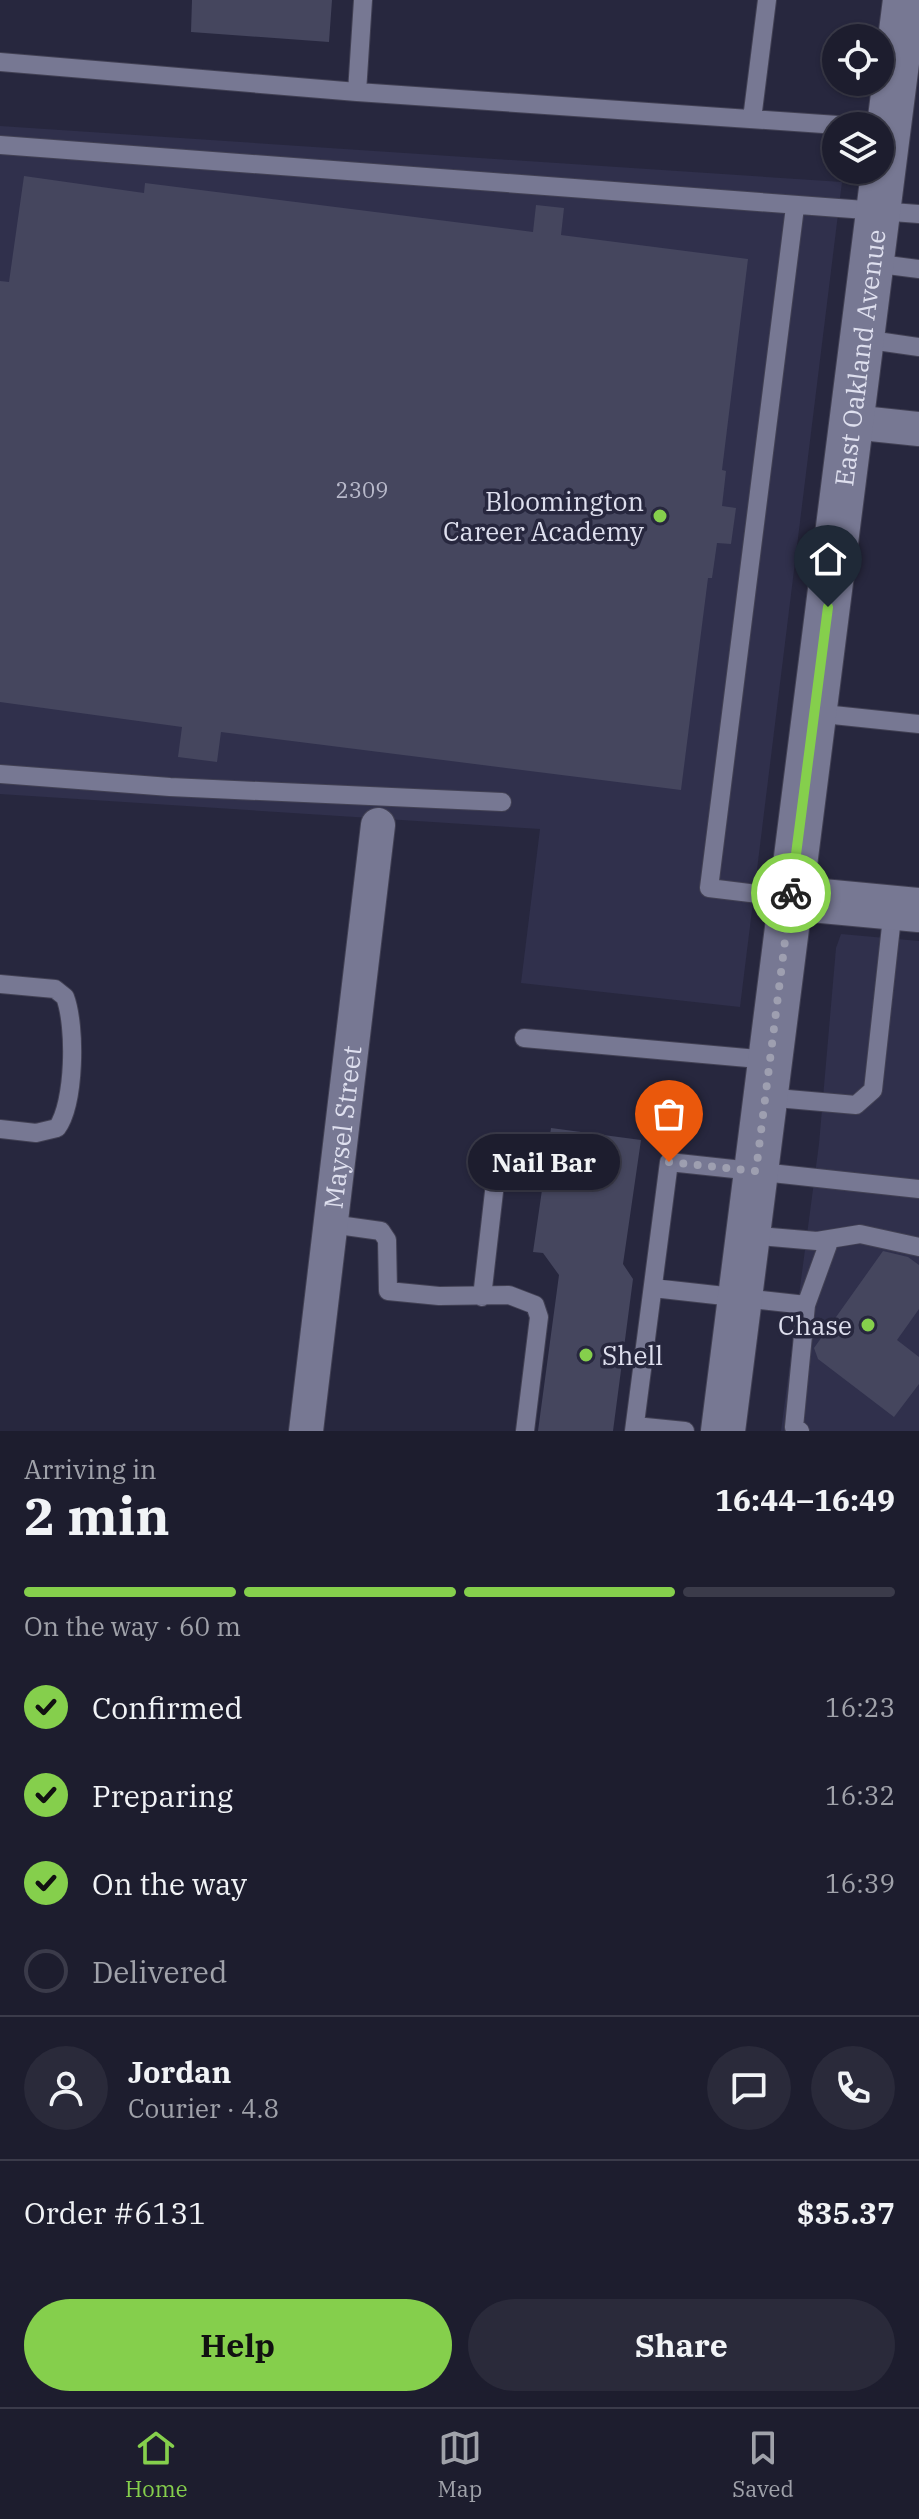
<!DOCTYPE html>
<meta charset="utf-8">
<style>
:root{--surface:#1d1d2e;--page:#2a2a3a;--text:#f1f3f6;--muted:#a0a2aa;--line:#3b3b4a;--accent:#85cf4c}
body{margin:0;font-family:"IBM Plex Serif",serif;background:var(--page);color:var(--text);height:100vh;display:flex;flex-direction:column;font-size:30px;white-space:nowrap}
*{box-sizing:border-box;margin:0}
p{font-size:26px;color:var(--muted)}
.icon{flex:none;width:44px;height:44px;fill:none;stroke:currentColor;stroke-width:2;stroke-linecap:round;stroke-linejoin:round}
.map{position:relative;height:1431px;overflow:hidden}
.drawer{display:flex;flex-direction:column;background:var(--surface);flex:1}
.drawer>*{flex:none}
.tools{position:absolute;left:822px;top:24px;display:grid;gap:16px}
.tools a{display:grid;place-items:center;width:72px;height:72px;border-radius:50%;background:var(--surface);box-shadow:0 2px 6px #0004,0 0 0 2px var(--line);font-size:40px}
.pin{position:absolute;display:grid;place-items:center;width:68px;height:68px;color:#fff;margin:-82px -34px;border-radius:50% 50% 50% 0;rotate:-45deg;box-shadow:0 0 8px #0007}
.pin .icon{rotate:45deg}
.courier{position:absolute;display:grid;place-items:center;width:80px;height:80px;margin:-40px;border:6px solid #85cf4c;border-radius:50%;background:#fff;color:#222;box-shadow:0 2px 10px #0007}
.bubble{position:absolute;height:56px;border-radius:28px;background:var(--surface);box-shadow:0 2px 6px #0004,0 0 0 2px var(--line);font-size:26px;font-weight:800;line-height:56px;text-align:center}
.summary em{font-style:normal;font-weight:800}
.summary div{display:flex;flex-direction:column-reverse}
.summary{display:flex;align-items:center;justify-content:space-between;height:136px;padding:0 24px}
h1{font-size:52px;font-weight:800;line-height:60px}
.bar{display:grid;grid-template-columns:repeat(4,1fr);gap:12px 8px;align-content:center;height:96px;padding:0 24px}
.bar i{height:10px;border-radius:6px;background:var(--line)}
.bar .on{background:var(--accent)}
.bar p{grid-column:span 4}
.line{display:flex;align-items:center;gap:20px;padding:0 24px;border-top:2px solid var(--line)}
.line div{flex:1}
.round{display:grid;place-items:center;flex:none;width:84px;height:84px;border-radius:42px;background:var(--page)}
ol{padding:0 24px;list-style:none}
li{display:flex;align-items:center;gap:24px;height:88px}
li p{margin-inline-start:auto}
li .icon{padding:8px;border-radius:50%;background:var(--accent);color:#111;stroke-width:4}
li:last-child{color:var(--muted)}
li i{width:44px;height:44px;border:4px solid var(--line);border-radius:50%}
.cta{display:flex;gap:16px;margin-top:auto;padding:16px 24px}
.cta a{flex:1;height:92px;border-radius:48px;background:var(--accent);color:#111;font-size:32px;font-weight:800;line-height:92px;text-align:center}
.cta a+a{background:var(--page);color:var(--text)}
.tabs{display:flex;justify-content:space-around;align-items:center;height:112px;border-top:2px solid var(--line);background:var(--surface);font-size:22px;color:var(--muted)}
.tabs a{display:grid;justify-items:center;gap:4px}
.tabs .on{color:var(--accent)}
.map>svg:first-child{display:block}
.built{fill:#30304c}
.building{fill:#45465e}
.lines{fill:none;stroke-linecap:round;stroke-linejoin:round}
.service-casing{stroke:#424154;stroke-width:20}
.minor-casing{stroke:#424154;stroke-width:36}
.secondary-casing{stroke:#424154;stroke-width:46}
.service{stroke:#777893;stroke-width:18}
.minor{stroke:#777893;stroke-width:34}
.secondary{stroke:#777893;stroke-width:44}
.done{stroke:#9e9fb0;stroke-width:8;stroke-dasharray:0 14.4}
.route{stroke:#85cf4c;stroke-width:10}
.poi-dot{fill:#85cf4c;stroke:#27273e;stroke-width:3}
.labels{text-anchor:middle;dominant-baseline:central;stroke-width:7;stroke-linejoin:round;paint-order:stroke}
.number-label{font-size:22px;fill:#b8b9ca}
.street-label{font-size:26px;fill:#dedfee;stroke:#27273e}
.poi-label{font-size:26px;fill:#dedfee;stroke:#27273e;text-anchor:end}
</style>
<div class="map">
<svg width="919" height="1431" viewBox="0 0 919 1431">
<rect width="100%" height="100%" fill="#27273e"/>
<path class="built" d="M0 126 842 182 740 1007 521 983 540 829 0 794Z
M841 934 919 941V1431H781L819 1144 836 948Z"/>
<path class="building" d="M192 0H332L329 42 191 32Z
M24 176 144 193 145 183 533 232 536 205 564 208 561 235 748 259 722 470 726 471 722 506 736 508 731 544 717 543 712 578H708L681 790 221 732 217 762 178 757 182 727 0 702V281L9 282Z
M551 1128 641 1140 623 1264 633 1279 613 1431H538L559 1275 543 1253 533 1252Z
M883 1251 908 1257 919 1265V1309L897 1340 919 1357V1384L894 1417 818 1359 814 1348Z"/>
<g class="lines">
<g class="service-casing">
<path id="service" d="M363 0 357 92 852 126
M0 62 357 92
M752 119 767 0
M0 145 919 214
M872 263 919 269
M863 339 919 347
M814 713 919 724
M0 774 170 787 502 802
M790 898 709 888 795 207
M0 984 55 989 65 997C76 1026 75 1103 57 1128L36 1133 0 1129
M524 1038 770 1060
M765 1097 856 1105 873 1090 893 908
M331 1224 381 1231 387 1240 388 1291 439 1296 509 1295 535 1305 539 1317 525 1431
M748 1235 817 1241 860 1234 919 1247
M653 1288 806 1305
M482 1297 495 1183
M635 1426 685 1431
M634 1431 669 1162 919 1189
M800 1431 794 1427 806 1305 830 1239"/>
</g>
<g class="minor-casing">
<g id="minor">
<path d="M852 422 919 429"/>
<path id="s1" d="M306 1431 378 825"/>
</g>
</g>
<g class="secondary-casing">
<g id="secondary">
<path d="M790 898 919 910"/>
<path id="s2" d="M723 1431 905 0"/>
</g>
</g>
<use href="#service" class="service"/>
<use href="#minor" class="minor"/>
<use href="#secondary" class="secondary"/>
</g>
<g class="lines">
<path class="done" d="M669 1162 756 1171 791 893"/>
<path class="route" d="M791 893 828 607"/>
</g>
<g class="poi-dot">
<circle cx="660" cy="516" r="8"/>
<circle cx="868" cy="1325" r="8"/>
<circle cx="586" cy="1355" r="8"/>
</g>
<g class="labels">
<g class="number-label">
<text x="362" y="489">2309</text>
</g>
<g class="street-label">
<text stroke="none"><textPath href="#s2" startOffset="1082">East Oakland Avenue</textPath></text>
<text stroke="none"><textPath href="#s1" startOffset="306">Maysel Street</textPath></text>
</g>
<g class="poi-label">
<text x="644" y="501">Bloomington<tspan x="644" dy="30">Career Academy</tspan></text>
<text x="852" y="1325">Chase</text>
<text x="602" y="1355" text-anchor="start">Shell</text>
</g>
</g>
</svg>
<div class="tools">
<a><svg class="icon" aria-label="locate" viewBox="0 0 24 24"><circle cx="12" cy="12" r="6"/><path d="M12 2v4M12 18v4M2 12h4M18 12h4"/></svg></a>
<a><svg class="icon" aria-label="layers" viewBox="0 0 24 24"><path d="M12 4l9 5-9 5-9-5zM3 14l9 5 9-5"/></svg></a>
</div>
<div class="pin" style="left:669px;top:1162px;background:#ea580c"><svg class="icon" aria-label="bag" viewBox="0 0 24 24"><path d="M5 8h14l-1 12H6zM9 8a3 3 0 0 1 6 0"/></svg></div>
<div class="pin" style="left:828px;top:607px;background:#1f2937"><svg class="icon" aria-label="home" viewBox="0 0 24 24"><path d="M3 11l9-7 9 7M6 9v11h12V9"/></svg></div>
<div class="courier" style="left:791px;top:893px"><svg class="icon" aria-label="bike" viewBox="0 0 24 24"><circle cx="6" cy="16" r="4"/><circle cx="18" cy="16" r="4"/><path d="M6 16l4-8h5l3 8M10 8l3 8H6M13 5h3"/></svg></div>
<div class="bubble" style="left:468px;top:1134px;width:152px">Nail Bar</div>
</div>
<section class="drawer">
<div class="summary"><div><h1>2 min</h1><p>Arriving in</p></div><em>16:44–16:49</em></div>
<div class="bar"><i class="on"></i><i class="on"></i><i class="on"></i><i></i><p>On the way · 60 m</p></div>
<ol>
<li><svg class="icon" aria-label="check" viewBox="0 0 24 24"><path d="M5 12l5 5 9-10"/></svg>Confirmed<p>16:23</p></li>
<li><svg class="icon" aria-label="check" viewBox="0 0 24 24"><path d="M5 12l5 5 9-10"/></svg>Preparing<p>16:32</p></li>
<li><svg class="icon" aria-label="check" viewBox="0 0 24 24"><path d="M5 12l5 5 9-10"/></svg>On the way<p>16:39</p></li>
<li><i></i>Delivered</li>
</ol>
<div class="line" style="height:144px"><a class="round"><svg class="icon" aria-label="person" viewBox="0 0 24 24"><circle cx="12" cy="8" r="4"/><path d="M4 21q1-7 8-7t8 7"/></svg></a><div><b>Jordan</b><p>Courier · 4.8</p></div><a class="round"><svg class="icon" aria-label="chat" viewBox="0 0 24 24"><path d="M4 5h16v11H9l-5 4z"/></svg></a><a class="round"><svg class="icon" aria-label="phone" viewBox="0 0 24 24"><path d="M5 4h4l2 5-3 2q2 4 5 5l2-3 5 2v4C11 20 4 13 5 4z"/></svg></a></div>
<div class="line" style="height:104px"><div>Order #6131</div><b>$35.37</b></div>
<div class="cta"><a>Help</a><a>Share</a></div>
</section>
<nav class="tabs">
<a class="on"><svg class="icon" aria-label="home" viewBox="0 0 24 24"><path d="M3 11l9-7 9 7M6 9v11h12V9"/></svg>Home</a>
<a><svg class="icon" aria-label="map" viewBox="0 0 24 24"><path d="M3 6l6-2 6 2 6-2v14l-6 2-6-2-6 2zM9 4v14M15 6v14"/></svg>Map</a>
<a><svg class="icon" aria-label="saved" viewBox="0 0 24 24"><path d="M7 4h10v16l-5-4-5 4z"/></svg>Saved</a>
</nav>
